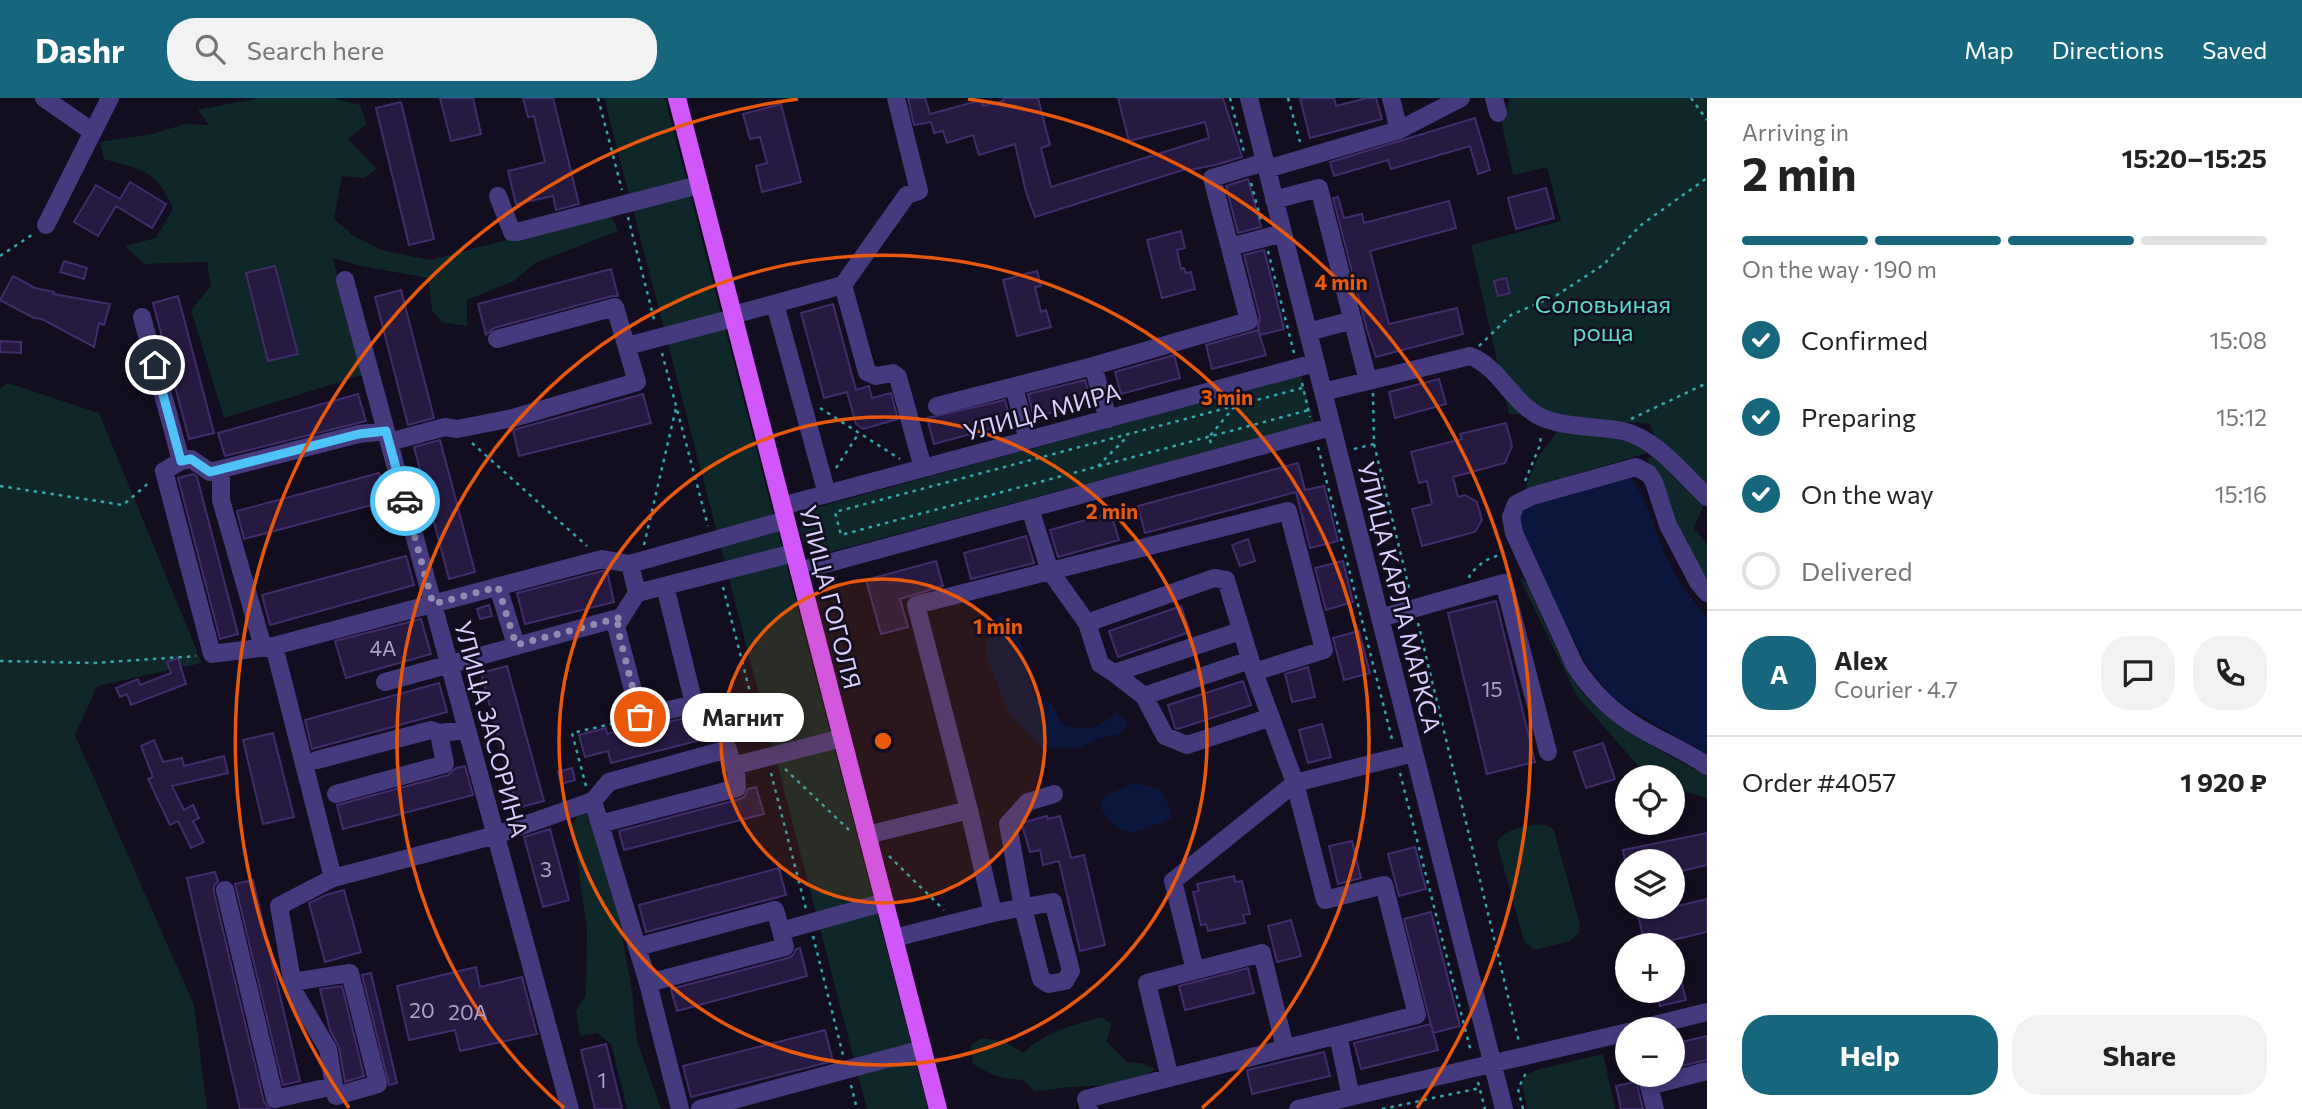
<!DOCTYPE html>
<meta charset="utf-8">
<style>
:root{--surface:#fff;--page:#f2f2f2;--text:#222;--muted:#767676;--line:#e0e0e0;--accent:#16677e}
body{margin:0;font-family:Commissioner,sans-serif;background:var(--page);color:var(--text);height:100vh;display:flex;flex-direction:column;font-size:26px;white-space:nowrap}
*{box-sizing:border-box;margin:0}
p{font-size:23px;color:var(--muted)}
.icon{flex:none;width:38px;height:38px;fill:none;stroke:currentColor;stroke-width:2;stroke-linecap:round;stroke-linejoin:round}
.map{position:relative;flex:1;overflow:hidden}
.panel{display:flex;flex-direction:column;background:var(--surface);width:595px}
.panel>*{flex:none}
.fabs{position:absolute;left:1615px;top:667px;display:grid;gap:14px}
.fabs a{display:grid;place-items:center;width:70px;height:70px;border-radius:50%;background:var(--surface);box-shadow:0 4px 10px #0003;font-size:35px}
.pin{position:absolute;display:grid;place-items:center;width:60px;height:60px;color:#fff;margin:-30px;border:4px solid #fff;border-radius:50%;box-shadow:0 2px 7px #0007}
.courier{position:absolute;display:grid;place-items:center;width:70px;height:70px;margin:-35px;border:5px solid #4fc3f7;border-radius:50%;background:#fff;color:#222;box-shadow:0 2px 9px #0007}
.bubble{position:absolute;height:49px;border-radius:24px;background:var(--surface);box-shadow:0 4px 10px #0003;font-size:23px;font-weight:700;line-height:49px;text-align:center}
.overview em{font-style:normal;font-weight:700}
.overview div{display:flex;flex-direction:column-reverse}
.overview{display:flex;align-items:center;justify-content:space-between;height:119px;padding:0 35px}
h1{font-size:46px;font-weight:700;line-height:52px}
.bar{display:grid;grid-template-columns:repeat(4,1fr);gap:10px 7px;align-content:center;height:84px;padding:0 35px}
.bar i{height:9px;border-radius:5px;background:var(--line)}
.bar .on{background:var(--accent)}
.bar p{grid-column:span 4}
.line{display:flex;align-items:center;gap:18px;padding:0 35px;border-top:2px solid var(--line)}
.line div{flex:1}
.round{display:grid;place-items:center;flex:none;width:74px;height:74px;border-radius:28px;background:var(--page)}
ol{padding:0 35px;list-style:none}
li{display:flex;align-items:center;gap:21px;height:77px}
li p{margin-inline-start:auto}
li .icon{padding:7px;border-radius:50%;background:var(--accent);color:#fff;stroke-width:4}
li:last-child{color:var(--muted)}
li i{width:38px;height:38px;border:4px solid var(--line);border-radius:50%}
.action{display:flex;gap:14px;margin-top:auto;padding:14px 35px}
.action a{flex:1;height:80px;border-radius:28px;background:var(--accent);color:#fff;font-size:28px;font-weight:700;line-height:80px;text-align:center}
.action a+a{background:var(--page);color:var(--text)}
header{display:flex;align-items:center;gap:42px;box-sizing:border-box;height:98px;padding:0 35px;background:var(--accent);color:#fff}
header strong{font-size:33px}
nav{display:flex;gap:38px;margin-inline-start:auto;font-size:24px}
.search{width:490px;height:63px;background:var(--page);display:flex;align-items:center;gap:18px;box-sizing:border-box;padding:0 24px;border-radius:28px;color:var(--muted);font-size:26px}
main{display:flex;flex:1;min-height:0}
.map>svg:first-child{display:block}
.green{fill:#102729}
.water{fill:#0a163b}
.building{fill:#261a40;stroke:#412d6b;stroke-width:2}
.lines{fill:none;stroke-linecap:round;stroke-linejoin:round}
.path{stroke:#31a6ad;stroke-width:2.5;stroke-dasharray:3.5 5;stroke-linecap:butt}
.minor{stroke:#443a7d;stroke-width:18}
.major{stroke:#d157fa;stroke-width:18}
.done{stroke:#938aaf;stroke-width:7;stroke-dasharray:0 12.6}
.route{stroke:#4fc3f7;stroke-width:9}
.ring{fill:none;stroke:#e8590c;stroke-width:3.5}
.labels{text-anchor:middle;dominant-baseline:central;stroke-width:5;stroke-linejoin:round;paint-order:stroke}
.number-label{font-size:21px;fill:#aca0ce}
.park-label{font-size:24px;fill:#5cdbca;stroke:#120d1f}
.street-label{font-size:24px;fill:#d8cdfd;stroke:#120d1f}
.centre{fill:#e8590c;stroke:#120d1f;stroke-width:3.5}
.ring-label{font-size:21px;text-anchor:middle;font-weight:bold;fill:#e8590c;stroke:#120d1f;stroke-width:5;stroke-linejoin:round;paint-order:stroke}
</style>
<header>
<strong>Dashr</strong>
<div class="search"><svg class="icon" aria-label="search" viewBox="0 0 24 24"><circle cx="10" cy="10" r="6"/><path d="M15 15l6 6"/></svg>Search here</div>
<nav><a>Map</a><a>Directions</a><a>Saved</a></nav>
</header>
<main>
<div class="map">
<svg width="1707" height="1011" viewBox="0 0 1707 1011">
<rect width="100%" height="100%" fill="#120d1f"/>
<path class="green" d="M258 0H334L360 7 367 26 348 41 377 71 364 80 342 78 334 121 354 138 381 152 430 162 610 115 618 133 535 165 514 183 467 202V228L442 224 432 212 428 180 361 168 333 160 362 277 224 320 191 212 211 188 207 164 144 166 125 148 156 140 173 110C156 71 142 72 104 61L100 44 152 36 185 26 209 27 198 12Z
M604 0H665L928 1011H867Z
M1508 0H1707V391L1659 355 1650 326 1509 316 1471 147 1561 123 1547 69 1513 77 1501 22 1509 4Z
M1301 277 1314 325 830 454C798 457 789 421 818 409Z
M8 285 99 315 202 565 97 588 75 637 194 907 207 1011H0V290Z
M1561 329 1633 343 1647 355 1525 391 1538 359Z
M1655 358 1705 404 1694 430 1707 447V489L1702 482 1647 361Z
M1519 479 1527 485C1544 522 1559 563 1583 595 1608 626 1671 659 1707 678V700L1673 690V679H1648L1577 598Z
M581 714 593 718 616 801 633 900 637 943 661 1011H627L611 946 597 935 580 938 576 913 586 897 587 831 572 726Z
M1539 726 1551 729 1554 733 1580 826 1579 834 1570 843 1539 851H1533L1524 843 1497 745C1504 730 1525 729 1539 726Z
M1102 919 1111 926 1107 944 1127 964 1141 965 1156 971C1130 988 1103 987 1074 989 1060 989 1048 993 1034 993 1022 978 1021 983 1005 980 993 978 983 972 973 966L971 947 982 940 1005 944 1023 955C1044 935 1074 926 1102 919Z
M1603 956 1615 1011H1527L1522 985 1527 977 1536 972Z"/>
<path class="water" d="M1629 379 1634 383 1648 411 1664 454 1679 484 1707 520V657L1612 600 1586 565 1533 462 1519 430 1518 420 1521 412 1526 408Z
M1001 516 1011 519 1026 559 1027 575 1035 600 1052 606 1063 627C1086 633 1098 631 1116 615L1128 624 1121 636 1100 640 1080 650 1041 649 1009 615 987 561V525Z
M1133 685 1160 691 1168 706 1172 719C1164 725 1161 726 1152 728 1146 729 1141 733 1135 734 1119 735 1106 722 1100 708L1105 698Z"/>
<path class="building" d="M440 0H473L481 36 451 43Z
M523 0H553L579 106 556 112 553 98 516 106 508 73 545 64 534 18 528 19Z
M908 0H925L930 16 982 2 983 8 1004 3 1003 0H1038L1050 47 1041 50 1051 89 1209 40 1205 24 1129 43 1118 0H1223L1242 59 1215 67 1190 72 1189 70 1035 119 1026 94 1015 46 979 57 973 37 947 45 943 33 934 35 931 24 914 27Z
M1300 0H1334L1336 8 1367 0H1376L1382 21 1310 40Z
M401 4 434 141 409 147 376 10Z
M781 6 801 84 762 94 756 68 767 65 760 39 750 41 743 16Z
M1475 20 1490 72 1478 76 1470 48 1391 71 1388 62 1334 78 1330 64Z
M1248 81 1261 129 1238 135 1226 88Z
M130 84 166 106 152 130 116 108 98 138 74 124 96 87 120 101Z
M1546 90 1554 120 1516 131 1508 100Z
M1338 99 1344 120 1362 116 1364 125 1449 103 1456 130 1370 153 1389 226 1457 210 1463 236 1376 259 1367 232 1333 100Z
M1181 133 1185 150 1177 152 1181 171 1184 170 1186 175 1191 174 1195 191 1162 200 1147 142Z
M1264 152 1284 231 1260 237 1258 229 1260 220 1244 157Z
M64 163 87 170 84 181 60 174Z
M275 168 298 256 268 263 246 175Z
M611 171 618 198H612L494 230 486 237 478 206Z
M1037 173 1041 188 1035 189 1041 214 1046 212 1051 229 1017 238 1003 182Z
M13 178 35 190 54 194 53 196 110 206 104 227 99 225 94 249 42 221 34 220 0 202Z
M1506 180 1510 195 1498 198 1494 183Z
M401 192 434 320 408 327 375 199Z
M178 198 214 335 189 341 153 205Z
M833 206 856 292 869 288 872 300 891 295 898 321 863 331 856 326 847 294 824 300 801 215Z
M1258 232 1266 257 1212 271 1206 247Z
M0 243 21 244V255L0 254Z
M1174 257 1180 280 1121 296 1115 274Z
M1439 281 1446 306 1395 320 1389 294Z
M1085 282 1091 304 1034 319 1028 296Z
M358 296 366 323 225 358 218 335Z
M643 296 651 325 519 358 513 332Z
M1005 302 1011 325 934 346 927 320Z
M1506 325 1512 348 1505 365 1453 379 1458 399 1465 397 1477 404 1482 422 1475 434 1422 448 1412 411 1432 406 1427 383 1419 385 1411 354 1462 341 1460 336Z
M440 342 475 474 449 481 414 349Z
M1298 365 1305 392 1324 388 1338 443 1310 450 1296 394 1145 435 1138 408Z
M379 375 387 403 244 441 237 413Z
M193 376 197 379 238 536 220 541 178 380Z
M1111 415 1119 442 1058 459 1050 432Z
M1026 438 1034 465 971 481 964 455Z
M1248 441 1255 463 1240 468 1232 447Z
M406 458 414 487 270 527 262 497Z
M936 463 943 488 900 501 908 529 881 536 866 482Z
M1343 463 1353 504 1326 512 1315 470Z
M602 473H607L614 504 525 526 517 495Z
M1496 503 1535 664 1487 676 1448 515Z
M489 507 492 518 480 521 477 511Z
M1181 508 1190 534 1118 559 1109 533Z
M421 521 431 556 346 580 335 543Z
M1359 533 1370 575 1344 582 1333 540Z
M178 560 186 586 131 607 127 596 120 599 116 590 138 581 140 587 171 575 167 564Z
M507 568 544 703 517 710 481 575Z
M1308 569 1315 599 1292 604 1285 576Z
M1243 583 1251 607 1178 631 1175 630 1168 607Z
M439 585 447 614 312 651 305 622Z
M736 602 743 631 611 665 608 653 585 659 579 637 606 630 607 636 634 629 643 630 697 617 704 610Z
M1322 626 1331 659 1308 665 1299 632Z
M273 635 294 719 263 726 243 642Z
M154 642 163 664 182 660 184 668 224 658 228 675 172 688 184 712 193 707 199 720 193 723 204 744 191 750 178 723 170 727 148 681 153 679 141 648Z
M1603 645 1615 681 1586 690 1574 654Z
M465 668 473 697 343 731 337 707 448 677 456 670Z
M572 670 575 682 561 686 558 674Z
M756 689 764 716 624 752 619 733 740 701 745 698 748 691Z
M1047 718 1048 721 1060 718 1071 760 1084 757 1105 847 1080 853 1059 763 1043 767 1040 752 1030 754 1022 727 1025 724Z
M550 731 569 802 543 809 524 739Z
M1707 735V767L1673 775V763H1625L1623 752Z
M1352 743 1361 780 1338 786 1329 748Z
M1415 749 1426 791 1399 798 1388 756Z
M779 770 786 797 646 834 639 807Z
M215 774 218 783 214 788V795L264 1004 270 1011H240L187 780Z
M1234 778 1235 784 1242 783 1250 816 1243 817 1245 825 1208 833 1206 826 1201 827 1193 794 1199 793 1197 786Z
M253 782 300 983 283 987 235 786Z
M344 792 361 854 325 864 309 805 326 797Z
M1707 801V834L1672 842 1673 847H1645L1636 808H1664L1665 811Z
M1431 814 1460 928 1433 935 1404 821Z
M1291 822 1301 858 1277 864 1268 828Z
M800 850 807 878 677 913 671 891 788 860 793 857 796 851Z
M1677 866 1686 902 1660 908 1656 892H1673V867Z
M476 869 480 889 522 879 537 936 460 953 455 932 409 942 397 888Z
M1248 870 1254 895 1185 912 1179 888Z
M371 875 397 985 389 987 362 877Z
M342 888 364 978 345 984 339 949 330 932 320 891Z
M1431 926 1438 952 1361 971 1354 945Z
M825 932 833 963 691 999 683 968Z
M1707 938V962L1673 970V946Z
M606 946 622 1011H595L581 952Z
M1324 954 1330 978 1252 996 1247 972Z
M1639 983 1638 991 1643 1011H1621L1616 988Z"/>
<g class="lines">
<path class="path" d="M598 0 622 92
M1230 0 1244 54
M1288 0 1300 44
M1691 0 1707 22
M1251 85 1262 126
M628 119 655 225
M1268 153 1294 255
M0 158 35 135
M1479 248 1511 217 1557 197 1603 167 1641 127 1707 80
M662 255 708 428
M1302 285 1310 319
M1302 290 835 414 841 437 1309 312
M1373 295 1374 346 1410 494
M820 310 900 361
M1631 321 1707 285
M472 345 587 448
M1211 345 1209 339 1235 308 1233 301
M1318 349 1393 645
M1354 351 1374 346
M1098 368 1128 338
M836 370 859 335
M1525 383 1540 347 1541 337
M0 388 123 407 151 383
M644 447 676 310
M1469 480 1470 476 1484 463 1499 457 1504 453
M723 489 763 645
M1418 525 1519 944
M0 563 94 565 196 558
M785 671 849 732
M771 675 806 811
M1400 675 1471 954
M586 688 572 635 625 623
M889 758 944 812
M813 838 843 957
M1478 984 1485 1011
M851 987 857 1011
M1382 1011 1480 990
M1523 1011 1518 991 1526 975"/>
<path class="minor" d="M44 0 93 34
M1249 0 1504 1011
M1391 0 1399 32
M1494 0 1498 15
M1267 71 1399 32 1461 0
M498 98 512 134H517L699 87
M1274 102 1319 90 1368 283
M46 127 110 0
M1230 149 1283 135
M345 182 570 1011
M843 187 907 97 919 93 896 0
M775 206 827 396
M733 217 843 187 867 274 876 278 893 275 898 279 923 370
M142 219 181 363 164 373 212 556 274 548 602 461 630 466 786 422
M1308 234 1353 222
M627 248 734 220
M1093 268 1108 321
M1014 289 1028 342
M1323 294 1470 258C1500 269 1513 307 1543 320 1568 330 1597 328 1623 333 1655 340 1684 377 1707 399
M937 308 1093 268 1249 223 1212 80 1265 64
M389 344 445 329 457 331 513 320 637 284 615 209 497 241
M181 363 191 361 210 374 359 336 386 333
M221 371V402L263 549
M782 408 1315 265
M1030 411 1050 473 1087 525 1214 480 1226 482 1254 574
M630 466 637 495 794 455
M799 473 1331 329
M498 489 516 547
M637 495 616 528 640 619 694 606 665 488
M1707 495 1698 484 1668 427 1654 384 1649 376 1636 369 1532 398 1516 406 1511 419 1514 435 1575 568C1589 589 1606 608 1627 622 1652 640 1682 650 1707 668
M1380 520 1504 485 1548 654
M1087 525 1100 566 1114 575
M1240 533 1114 575 1144 598 1250 562
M274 548 333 780 496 737 593 703 609 684 728 651 733 668 842 640
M385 584 622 519
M1144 598 1165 638 1187 647 1271 619
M317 662 431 632 439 635 467 632
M336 696 445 666 439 635
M593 703 648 885 680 1011
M600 726 737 690 736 673
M867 737 969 712 916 507 1288 413 1324 552 1254 574 1295 685 1325 802 1384 787 1417 917 1086 1001 1089 1011
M225 792 275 1001 334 988 328 951 294 894 279 808 333 780
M993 815 1053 804 1071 873 1065 883 1049 886 1041 881 1023 810 1008 726 1028 704 1054 696
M894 840 993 815 969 712
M637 849 775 812 781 833 885 804
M1195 872 1173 783 1295 685 1414 655
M292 884 350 875 378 986 336 998
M648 885 785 849 781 833
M1638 931 1707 914
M1338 937 1351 999
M1170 980 1147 885 1262 855 1285 950
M700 1011 923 951
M1298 1011 1628 934
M1655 1011 1649 988 1707 973"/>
<path class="major" d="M677 0 938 1011"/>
</g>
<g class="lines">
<path class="done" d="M405 403 433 506 498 489 516 547 622 519 617 528 640 619"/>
<path class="route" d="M155 267 181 363 191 361 210 374 359 336 386 333 405 403"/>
</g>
<circle cx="883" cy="643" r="162" fill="#e8590c" fill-opacity=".12"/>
<g class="ring">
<circle cx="883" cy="643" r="162"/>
<circle cx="883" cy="643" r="324"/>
<path d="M564 1010A486 486 0 1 1 1202 1010"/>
<path d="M349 1010A648 648 0 0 1 798 1M968 1A648 648 0 0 1 1417 1010"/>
</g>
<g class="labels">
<g class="number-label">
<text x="383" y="549">4А</text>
<text x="1492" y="590">15</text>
<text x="546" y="770">3</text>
<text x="422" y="911">20</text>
<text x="468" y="913">20А</text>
<text x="602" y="981">1</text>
</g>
<g class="park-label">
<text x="1603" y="205">Соловьиная<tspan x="1603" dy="28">роща</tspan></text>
</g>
<g class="street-label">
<text transform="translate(1042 313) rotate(-15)">УЛИЦА МИРА</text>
<text transform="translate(831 499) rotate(76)">УЛИЦА ГОГОЛЯ</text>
<text transform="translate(1400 499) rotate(76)">УЛИЦА КАРЛА МАРКСА</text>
<text transform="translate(492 631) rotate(75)">УЛИЦА ЗАСОРИНА</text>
</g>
</g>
<circle cx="883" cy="643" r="10" class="centre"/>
<g class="ring-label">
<text x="1341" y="192">4 min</text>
<text x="1227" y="307">3 min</text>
<text x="1112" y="421">2 min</text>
<text x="998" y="536">1 min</text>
</g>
</svg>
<div class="fabs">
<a><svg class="icon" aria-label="locate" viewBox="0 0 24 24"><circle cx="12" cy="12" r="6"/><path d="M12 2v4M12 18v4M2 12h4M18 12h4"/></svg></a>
<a><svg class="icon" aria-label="layers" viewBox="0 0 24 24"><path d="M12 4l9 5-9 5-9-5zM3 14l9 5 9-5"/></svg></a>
<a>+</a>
<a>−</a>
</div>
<div class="pin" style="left:640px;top:619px;background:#ea580c"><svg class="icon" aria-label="bag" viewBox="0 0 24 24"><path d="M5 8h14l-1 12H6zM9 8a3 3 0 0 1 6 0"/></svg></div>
<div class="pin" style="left:155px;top:267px;background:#1f2937"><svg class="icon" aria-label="home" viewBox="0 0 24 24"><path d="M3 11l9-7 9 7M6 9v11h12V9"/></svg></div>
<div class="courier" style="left:405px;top:403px"><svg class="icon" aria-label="car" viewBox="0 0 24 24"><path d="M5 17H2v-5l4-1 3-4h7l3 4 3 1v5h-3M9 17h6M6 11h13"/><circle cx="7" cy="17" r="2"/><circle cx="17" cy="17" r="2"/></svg></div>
<div class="bubble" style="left:682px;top:595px;width:122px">Магнит</div>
</div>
<section class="panel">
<div class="overview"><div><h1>2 min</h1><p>Arriving in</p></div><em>15:20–15:25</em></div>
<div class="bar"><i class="on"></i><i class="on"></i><i class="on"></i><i></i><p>On the way · 190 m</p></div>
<ol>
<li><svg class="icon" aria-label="check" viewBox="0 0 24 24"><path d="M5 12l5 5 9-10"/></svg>Confirmed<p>15:08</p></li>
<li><svg class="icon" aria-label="check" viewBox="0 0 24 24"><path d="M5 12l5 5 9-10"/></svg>Preparing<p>15:12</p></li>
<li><svg class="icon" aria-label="check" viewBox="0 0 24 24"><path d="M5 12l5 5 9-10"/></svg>On the way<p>15:16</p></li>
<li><i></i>Delivered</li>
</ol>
<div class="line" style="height:126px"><b class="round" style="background:var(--accent);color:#fff">A</b><div><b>Alex</b><p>Courier · 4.7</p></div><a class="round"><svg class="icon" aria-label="chat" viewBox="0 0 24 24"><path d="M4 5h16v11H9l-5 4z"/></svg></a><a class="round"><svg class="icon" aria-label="phone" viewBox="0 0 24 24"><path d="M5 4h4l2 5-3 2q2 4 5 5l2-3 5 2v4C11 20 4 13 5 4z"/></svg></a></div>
<div class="line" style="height:91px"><div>Order #4057</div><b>1 920 ₽</b></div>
<div class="action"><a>Help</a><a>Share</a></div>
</section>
</main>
